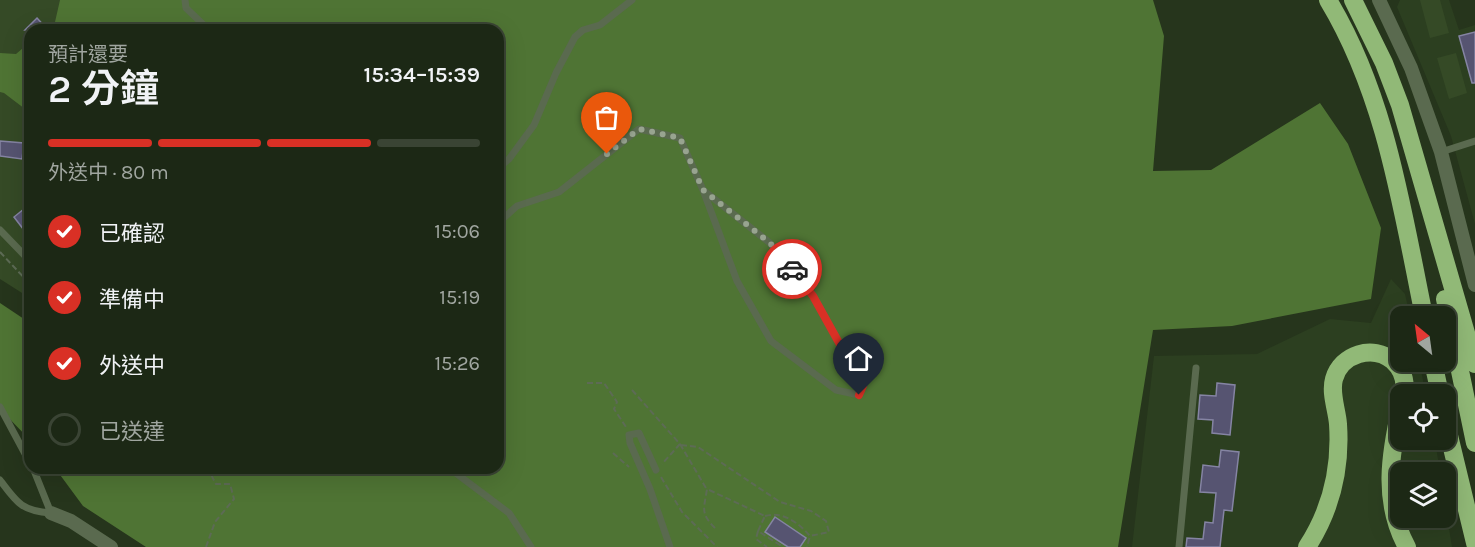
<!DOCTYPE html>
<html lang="zh-TW">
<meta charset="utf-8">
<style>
:root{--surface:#1c2815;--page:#293422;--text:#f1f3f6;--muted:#a0a6a0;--line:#3a4434;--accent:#d93025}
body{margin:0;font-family:Karla,"Noto Sans TC",sans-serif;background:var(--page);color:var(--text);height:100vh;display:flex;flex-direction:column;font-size:22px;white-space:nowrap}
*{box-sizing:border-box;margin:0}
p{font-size:20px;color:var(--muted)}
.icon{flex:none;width:33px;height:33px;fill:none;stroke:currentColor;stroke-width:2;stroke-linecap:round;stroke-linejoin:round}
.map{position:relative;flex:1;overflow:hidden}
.drawer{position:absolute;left:24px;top:24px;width:480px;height:450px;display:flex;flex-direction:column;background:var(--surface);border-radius:18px;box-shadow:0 6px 24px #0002,0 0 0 2px var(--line)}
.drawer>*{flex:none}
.needle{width:39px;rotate:331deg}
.fabs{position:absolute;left:1390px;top:306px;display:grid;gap:12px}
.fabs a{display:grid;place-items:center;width:66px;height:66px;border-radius:12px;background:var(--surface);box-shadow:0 6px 24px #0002,0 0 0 2px var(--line);font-size:30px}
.pin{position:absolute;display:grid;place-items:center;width:51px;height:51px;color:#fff;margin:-62px -26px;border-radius:50% 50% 50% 0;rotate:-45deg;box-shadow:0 0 6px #0007}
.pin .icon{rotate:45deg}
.courier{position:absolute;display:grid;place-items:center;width:60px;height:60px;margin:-30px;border:4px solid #d93025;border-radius:50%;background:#fff;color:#222;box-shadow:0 2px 8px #0007}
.overview em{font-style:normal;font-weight:600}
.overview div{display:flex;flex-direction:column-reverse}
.overview{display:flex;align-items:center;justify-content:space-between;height:102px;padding:0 24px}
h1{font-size:39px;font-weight:600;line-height:45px}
.bar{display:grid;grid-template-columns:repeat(4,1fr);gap:9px 6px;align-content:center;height:72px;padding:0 24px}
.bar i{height:8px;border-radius:4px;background:var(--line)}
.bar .selected{background:var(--accent)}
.bar p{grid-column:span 4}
ol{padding:0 24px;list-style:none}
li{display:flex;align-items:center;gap:18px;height:66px}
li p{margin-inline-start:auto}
li .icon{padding:6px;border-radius:50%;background:var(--accent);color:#fff;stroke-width:4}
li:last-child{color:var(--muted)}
li i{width:33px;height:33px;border:3px solid var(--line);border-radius:50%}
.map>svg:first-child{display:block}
.built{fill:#2c3f20}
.green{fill:#354a26}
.forest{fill:#4f7434}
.building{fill:#565471;stroke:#8584a3;stroke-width:1.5}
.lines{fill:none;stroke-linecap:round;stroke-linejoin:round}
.path{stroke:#5d6b55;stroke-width:2;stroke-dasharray:6 3;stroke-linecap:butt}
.lane{stroke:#5a6a4f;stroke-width:7}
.street{stroke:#5a6a4f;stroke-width:14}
.highway{stroke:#91b977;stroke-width:18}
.done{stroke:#98a490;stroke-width:6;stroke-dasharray:0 10.8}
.route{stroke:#d93025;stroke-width:8}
</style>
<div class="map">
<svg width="1475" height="547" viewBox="0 0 1475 547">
<rect width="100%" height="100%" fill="#26351c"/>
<path class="built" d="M1400 0H1449L1459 30 1475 25V224L1451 136 1397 7Z
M1391 279 1405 294 1410 316H1401V362H1419L1426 394H1401V440H1435L1440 472H1401V518H1446V510L1452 547H1132L1154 356 1257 354 1330 319 1371 323Z"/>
<path class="green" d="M0 0H350L362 30H30V298L0 279Z
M1420 0H1440L1449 33 1430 38Z
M1456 53 1467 93 1449 99 1437 58Z"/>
<path class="forest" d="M60 0H1153L1164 36 1153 171 1211 170 1320 103 1348 144 1381 228 1371 299 1232 326 1153 330 1118 547H146L83 506 55 468H498V30H46L55 22Z
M30 42V115L29 112 4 93 0 92V53L16 54Z
M0 303 30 323V440L0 409Z"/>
<path class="building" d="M37 18 48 30H25Z
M1475 32V83H1472L1459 36Z
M0 141 24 143 22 159 0 156Z
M30 204V238L14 217Z
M1217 383 1235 385 1230 435 1212 433 1213 420 1198 419 1200 395 1216 396Z
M1221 450 1239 452 1232 511 1224 510 1220 547H1186L1187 538 1203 539 1205 522 1213 523 1216 493 1200 492 1203 465 1219 467Z
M775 517 806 538 800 547H788L765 532Z"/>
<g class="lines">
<path class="path" d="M0 252 30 284
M587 383H604L617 402 614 409 626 427
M632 390 680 444 662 464
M680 444 706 488
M681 445 698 447 780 502 811 511 826 521 829 532 810 536
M613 453 629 467
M661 477 682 512 717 547
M765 516C783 511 799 523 810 536L807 547
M715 528C700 513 704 509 707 489L765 516 758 531 783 547
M758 531 756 539 767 547
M206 547 215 522 234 499 230 484H216L208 469 210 468"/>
<path class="lane" d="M185 0 186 8 209 30
M1441 152 1475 141
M498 168 509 159 534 125 556 73 575 37 583 30 600 25 632 0
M498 223 517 206 559 192 639 129 680 138 703 190 770 243 813 295 863 386 859 395 836 390 771 341 737 281 703 190
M0 230 30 261
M0 407 30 463
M449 468 509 513 531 547
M656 470 639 433 629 435 630 443 650 489 670 547
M0 480C17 503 22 511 51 513L33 468
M1179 547 1196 368"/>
<path class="street" d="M1379 0 1411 68 1441 152 1475 285
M51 513 71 521 111 547"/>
<path class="highway" d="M1328 0C1386 96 1402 209 1424 316
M1353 0 1384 63 1400 105 1475 364
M1445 299 1475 443
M1433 362 1440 394
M1401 406C1390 454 1382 502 1407 547
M1446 423 1475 543
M1307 547C1331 510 1341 468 1338 424 1337 410 1330 393 1334 379 1341 354 1373 344 1393 361 1403 370 1406 382 1404 394"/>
</g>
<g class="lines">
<path class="done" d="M607 154 639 129 680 138 703 190 770 243 792 269"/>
<path class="route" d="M792 269 813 296 863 386 859 395"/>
</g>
</svg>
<div class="fabs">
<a><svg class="needle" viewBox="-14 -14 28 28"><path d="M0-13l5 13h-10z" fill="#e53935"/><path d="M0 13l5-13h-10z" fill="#a0a6a0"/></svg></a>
<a><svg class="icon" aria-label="locate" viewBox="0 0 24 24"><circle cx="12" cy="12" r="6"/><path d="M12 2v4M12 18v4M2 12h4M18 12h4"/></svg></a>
<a><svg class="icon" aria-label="layers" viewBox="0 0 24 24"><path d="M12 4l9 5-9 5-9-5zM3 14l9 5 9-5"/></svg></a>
</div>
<div class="pin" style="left:607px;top:154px;background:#ea580c"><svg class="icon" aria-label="bag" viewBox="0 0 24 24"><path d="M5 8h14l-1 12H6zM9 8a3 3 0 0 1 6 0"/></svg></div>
<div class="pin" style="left:859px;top:395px;background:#1f2937"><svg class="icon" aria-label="home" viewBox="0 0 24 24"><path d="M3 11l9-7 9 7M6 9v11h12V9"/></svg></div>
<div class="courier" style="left:792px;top:269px"><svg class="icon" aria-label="car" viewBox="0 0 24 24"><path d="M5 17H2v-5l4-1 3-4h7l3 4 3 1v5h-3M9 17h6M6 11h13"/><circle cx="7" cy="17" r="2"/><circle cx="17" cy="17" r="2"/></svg></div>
<section class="drawer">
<div class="overview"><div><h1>2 分鐘</h1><p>預計還要</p></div><em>15:34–15:39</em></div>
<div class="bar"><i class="selected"></i><i class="selected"></i><i class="selected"></i><i></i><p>外送中 · 80 m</p></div>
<ol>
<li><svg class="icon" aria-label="check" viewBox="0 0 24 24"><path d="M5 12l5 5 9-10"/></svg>已確認<p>15:06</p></li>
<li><svg class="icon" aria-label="check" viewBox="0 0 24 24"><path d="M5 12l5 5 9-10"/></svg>準備中<p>15:19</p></li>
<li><svg class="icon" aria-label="check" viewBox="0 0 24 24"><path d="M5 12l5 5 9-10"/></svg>外送中<p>15:26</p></li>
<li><i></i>已送達</li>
</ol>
</section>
</div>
